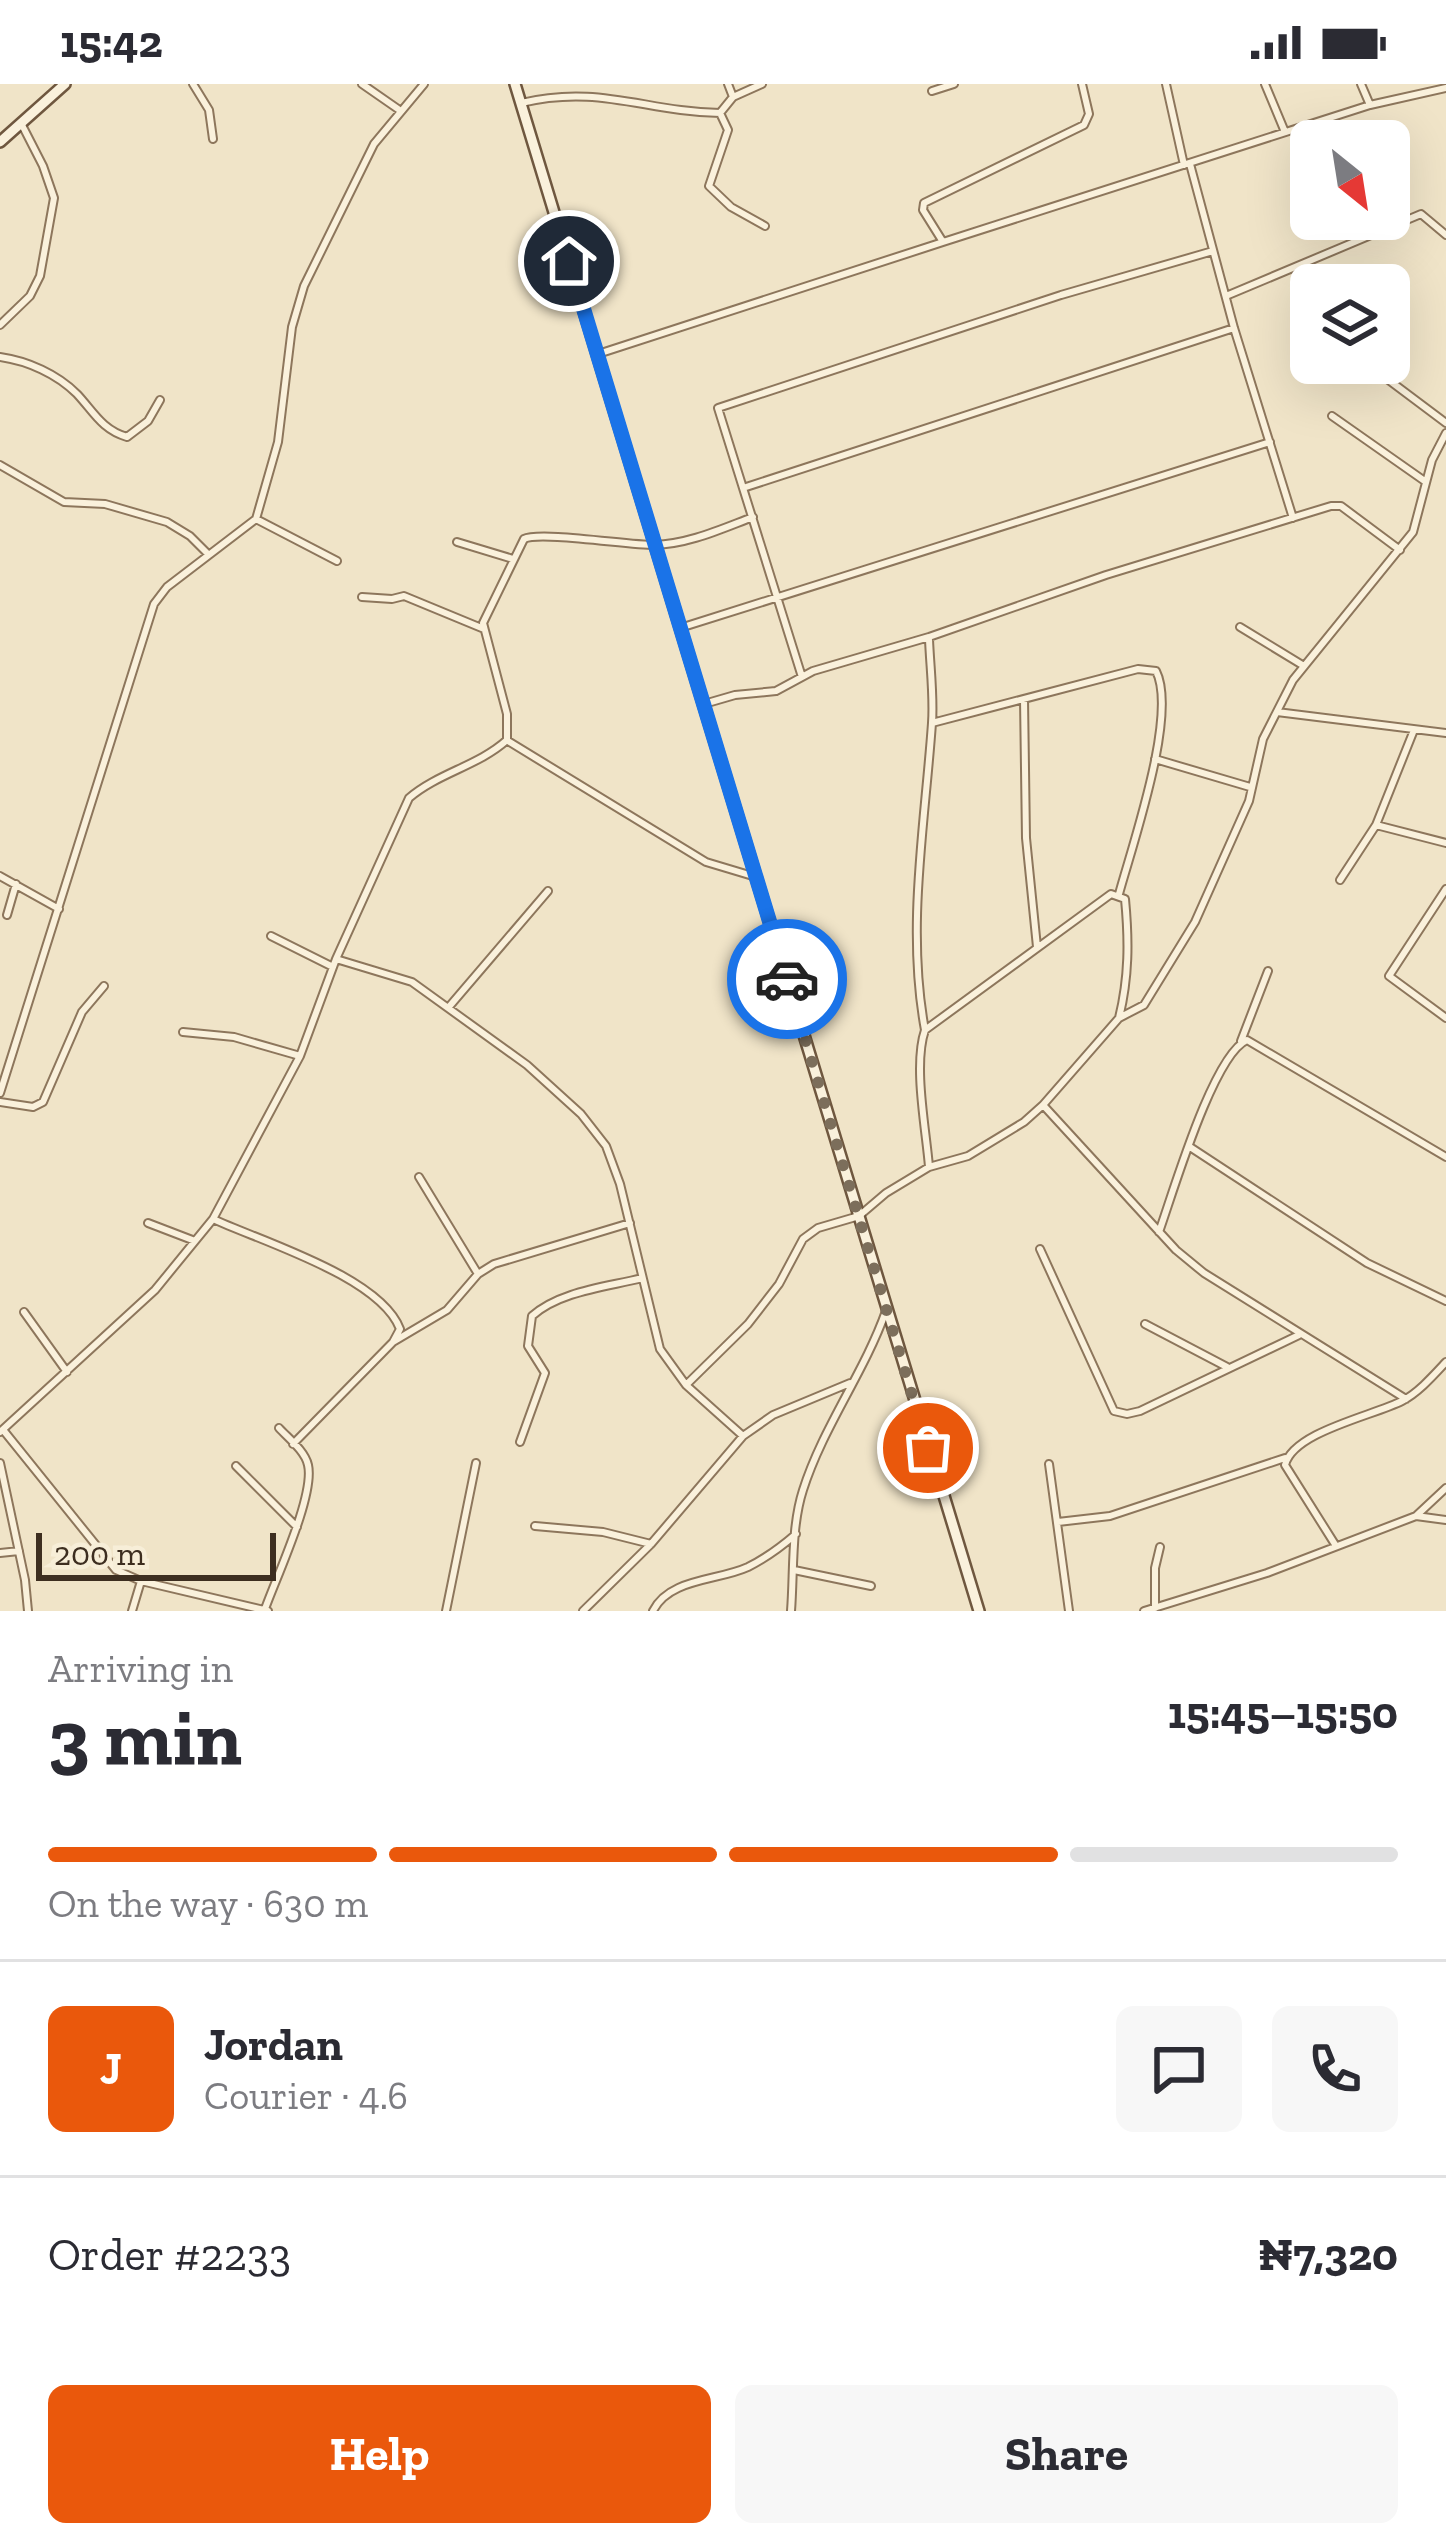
<!DOCTYPE html>
<meta charset="utf-8">
<style>
:root{--surface:#fff;--page:#f7f7f7;--text:#2b2b33;--muted:#7c7c81;--line:#e1e1e2;--accent:#ea580c}
body{margin:0;font-family:"Zilla Slab",serif;background:var(--page);color:var(--text);height:100vh;display:flex;flex-direction:column;font-size:45px;white-space:nowrap}
*{box-sizing:border-box;margin:0}
p{font-size:39px;color:var(--muted)}
.icon{flex:none;width:66px;height:66px;fill:none;stroke:currentColor;stroke-width:2;stroke-linecap:round;stroke-linejoin:round}
.map{position:relative;height:1527px;overflow:hidden}
.sheet{display:flex;flex-direction:column;background:var(--surface);flex:1}
.sheet>*{flex:none}
.needle{width:78px;rotate:150deg}
.fabs{position:absolute;left:1290px;top:36px;display:grid;gap:24px}
.fabs a{display:grid;place-items:center;width:120px;height:120px;border-radius:18px;background:var(--surface);box-shadow:0 12px 48px #0002;font-size:60px}
.scale{position:absolute;left:36px;bottom:30px;width:240px;box-sizing:border-box;padding-left:12px;border:6px solid #3d2e20;border-top:0;font-size:33px;line-height:42px;white-space:nowrap;color:#3d2e20;-webkit-text-stroke:9px #f7eed8;paint-order:stroke}
.pin{position:absolute;display:grid;place-items:center;width:102px;height:102px;color:#fff;margin:-51px;border:6px solid #fff;border-radius:50%;box-shadow:0 3px 12px #0007}
.courier{position:absolute;display:grid;place-items:center;width:120px;height:120px;margin:-60px;border:9px solid #1a73e8;border-radius:50%;background:#fff;color:#222;box-shadow:0 3px 15px #0007}
.overview em{font-style:normal;font-weight:800}
.overview div{display:flex;flex-direction:column-reverse}
.overview{display:flex;align-items:center;justify-content:space-between;height:204px;padding:0 48px}
h1{font-size:78px;font-weight:800;line-height:90px}
.bar{display:grid;grid-template-columns:repeat(4,1fr);gap:18px 12px;align-content:center;height:144px;padding:0 48px}
.bar i{height:15px;border-radius:9px;background:var(--line)}
.bar .on{background:var(--accent)}
.bar p{grid-column:span 4}
.line{display:flex;align-items:center;gap:30px;padding:0 48px;border-top:3px solid var(--line)}
.line div{flex:1}
.round{display:grid;place-items:center;flex:none;width:126px;height:126px;border-radius:18px;background:var(--page)}
.action{display:flex;gap:24px;margin-top:auto;padding:24px 48px}
.action a{flex:1;height:138px;border-radius:18px;background:var(--accent);color:#fff;font-size:48px;font-weight:800;line-height:138px;text-align:center}
.action a+a{background:var(--page);color:var(--text)}
.status{display:flex;justify-content:space-between;align-items:center;height:84px;padding:0 60px;background:var(--surface);direction:ltr}
.status svg{height:33px;fill:currentColor}
.map>svg:first-child{display:block}
.lines{fill:none;stroke-linecap:round;stroke-linejoin:round}
.street-casing{stroke:#8d765c;stroke-width:10}
.secondary-casing{stroke:#6f573f;stroke-width:14}
.street{stroke:#faf1dc;stroke-width:6}
.secondary{stroke:#faf1dc;stroke-width:9}
.done{stroke:#7c6e5b;stroke-width:12;stroke-dasharray:0 21.6}
.route{stroke:#1a73e8;stroke-width:15}
</style>
<div class="status"><b>15:42</b><svg viewBox="0 0 49 12"><path d="M0 12V9h3v3zM5 12V6h3v6zM10 12V3h3v9zM15 12V0h3v12zM26 1h20v11H26zM47 4h2v5h-2z"/></svg></div>
<div class="map">
<svg width="1446" height="1527" viewBox="0 0 1446 1527">
<rect width="100%" height="100%" fill="#f0e4c8"/>
<g class="lines">
<g class="street-casing">
<path id="street" d="M193 0 209 26 213 55
M362 0 398 25
M728 0 733 13
M1166 0 1184 81
M1265 0 1285 48
M1361 0 1370 21
M932 7 954 0
M521 19C600 0 646 28 720 29L733 13 762 0
M720 29 728 46 709 102 731 123 765 142
M1190 80 1234 244 1293 434
M943 158 1370 21 1446 4
M1226 212 1421 130 1446 151
M1389 214 1397 196
M0 241 30 212 40 192 54 114 43 82 21 39
M598 270 943 158 923 126 924 119 1084 41 1089 30 1082 0
M0 273C28 277 57 290 77 310 93 327 102 346 127 353L148 337 160 316
M1366 279 1446 339
M1332 332 1426 398
M0 381 64 418 105 420 167 438 190 452 208 470
M743 404 1234 244
M256 435 337 477
M457 458 513 475
M362 513 392 515 404 512 484 545
M1240 543 1304 582
M680 544 1270 358
M802 593 718 324 1061 211 1213 167
M1024 615 1026 754 1037 863
M704 620 735 611 776 607 813 587 929 553 1106 491 1331 422H1341L1400 466
M1277 628 1446 649
M932 639 1138 585 1156 587C1178 630 1132 762 1119 810
M508 657 706 778 756 793
M1155 675 1250 703
M1376 741 1414 646
M0 792 59 825
M1340 796 1376 741 1446 759
M1446 805 1389 892 1446 934
M7 831 16 800
M271 852 333 883
M336 875 412 898 527 981 581 1030 606 1062 620 1100 660 1265 686 1301 743 1352
M448 924 548 807
M925 946C906 844 925 740 932 639 934 612 930 582 929 555
M183 948 234 953 300 972
M1241 957 1268 887
M0 1009 154 520 167 503 256 435 278 358 292 243 304 202 374 60 424 0
M0 1018 33 1023 43 1018 82 928 104 902
M1043 1021 1119 934 1144 921 1195 838 1249 717 1263 655 1293 596 1413 448 1432 376 1446 349
M1190 1063 1367 1179 1446 1217
M929 1083C926 1045 913 981 925 946L1111 810 1125 815C1129 857 1129 893 1119 934
M419 1093 478 1190
M213 1135C263 1158 380 1193 400 1245L393 1258 293 1360
M148 1139 195 1157
M1159 1148C1173 1109 1213 971 1247 956L1446 1073
M1040 1165 1114 1327 1127 1330 1140 1327 1299 1251
M24 1228 67 1288
M1145 1240 1227 1283
M393 1258 447 1226 478 1190 494 1180 630 1139
M686 1301 748 1240 779 1200 803 1155 818 1144 859 1132 886 1109 929 1083 968 1072 1024 1038 1043 1021 1176 1166 1204 1189 1406 1315
M4 1347 116 1486 141 1497 268 1527
M0 1348 155 1206 213 1135 300 972 336 875 409 714C438 689 478 682 507 656V630L483 539 524 455C539 447 628 461 654 461 689 460 721 445 753 433
M520 1358 545 1289 528 1262 532 1232C560 1207 607 1203 642 1194
M0 1379 25 1496 28 1527
M1049 1380 1069 1527
M236 1382 297 1443
M1416 1432 1446 1404
M1058 1438 1110 1432 1285 1374
M535 1442 603 1448 651 1460
M1336 1462 1285 1381C1293 1348 1372 1332 1402 1317 1418 1309 1433 1292 1446 1278
M0 1469 19 1467
M794 1486 871 1502
M1155 1524V1484L1160 1463
M265 1525C276 1494 315 1411 308 1381 305 1367 288 1354 279 1344
M132 1527 141 1497
M446 1527 476 1379
M583 1527 651 1460 743 1352 773 1331 850 1299
M653 1527C669 1494 718 1497 748 1483 766 1474 781 1463 796 1450
M791 1527C794 1488 791 1443 803 1406 823 1343 864 1289 886 1227
M1144 1527 1267 1489 1416 1432 1446 1436"/>
</g>
<g class="secondary-casing">
<path id="secondary" d="M515 0 979 1527
M0 58 65 0"/>
</g>
<use href="#street" class="street"/>
<use href="#secondary" class="secondary"/>
</g>
<g class="lines">
<path class="done" d="M787 895 928 1364"/>
<path class="route" d="M569 177 787 895"/>
</g>
</svg>
<div class="fabs">
<a><svg class="needle" viewBox="-14 -14 28 28"><path d="M0-13l5 13h-10z" fill="#e53935"/><path d="M0 13l5-13h-10z" fill="#7c7c81"/></svg></a>
<a><svg class="icon" aria-label="layers" viewBox="0 0 24 24"><path d="M12 4l9 5-9 5-9-5zM3 14l9 5 9-5"/></svg></a>
</div>
<div class="scale">200 m</div>
<div class="pin" style="left:928px;top:1364px;background:#ea580c"><svg class="icon" aria-label="bag" viewBox="0 0 24 24"><path d="M5 8h14l-1 12H6zM9 8a3 3 0 0 1 6 0"/></svg></div>
<div class="pin" style="left:569px;top:177px;background:#1f2937"><svg class="icon" aria-label="home" viewBox="0 0 24 24"><path d="M3 11l9-7 9 7M6 9v11h12V9"/></svg></div>
<div class="courier" style="left:787px;top:895px"><svg class="icon" aria-label="car" viewBox="0 0 24 24"><path d="M5 17H2v-5l4-1 3-4h7l3 4 3 1v5h-3M9 17h6M6 11h13"/><circle cx="7" cy="17" r="2"/><circle cx="17" cy="17" r="2"/></svg></div>
</div>
<section class="sheet">
<div class="overview"><div><h1>3 min</h1><p>Arriving in</p></div><em>15:45–15:50</em></div>
<div class="bar"><i class="on"></i><i class="on"></i><i class="on"></i><i></i><p>On the way · 630 m</p></div>
<div class="line" style="height:216px"><b class="round" style="background:var(--accent);color:#fff">J</b><div><b>Jordan</b><p>Courier · 4.6</p></div><a class="round"><svg class="icon" aria-label="chat" viewBox="0 0 24 24"><path d="M4 5h16v11H9l-5 4z"/></svg></a><a class="round"><svg class="icon" aria-label="phone" viewBox="0 0 24 24"><path d="M5 4h4l2 5-3 2q2 4 5 5l2-3 5 2v4C11 20 4 13 5 4z"/></svg></a></div>
<div class="line" style="height:156px"><div>Order #2233</div><b>₦7,320</b></div>
<div class="action"><a>Help</a><a>Share</a></div>
</section>
